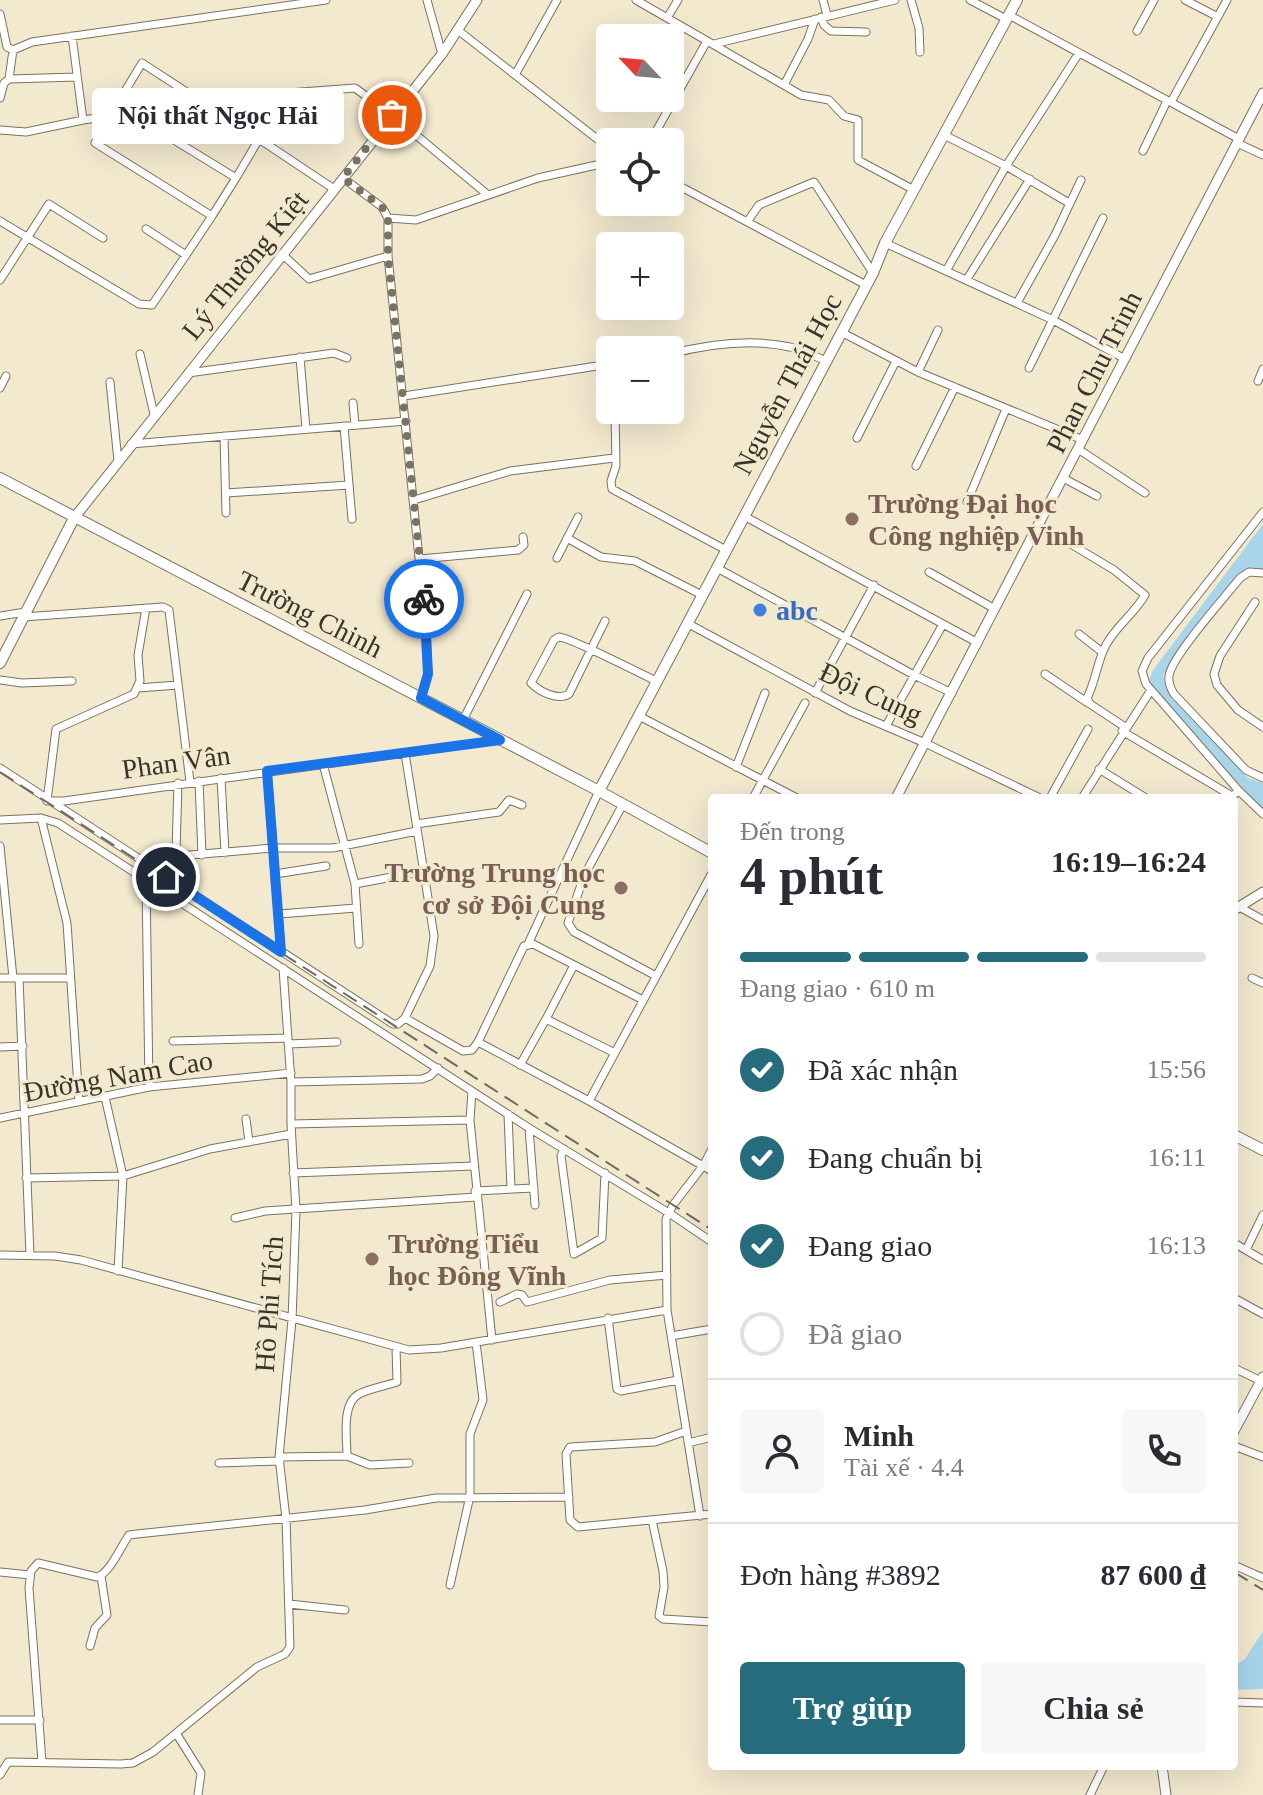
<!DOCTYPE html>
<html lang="vi">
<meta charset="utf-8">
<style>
:root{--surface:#fff;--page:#f7f7f7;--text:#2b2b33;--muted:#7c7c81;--line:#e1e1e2;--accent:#276c7c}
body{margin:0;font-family:"Times New Roman",serif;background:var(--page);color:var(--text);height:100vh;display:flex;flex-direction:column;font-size:30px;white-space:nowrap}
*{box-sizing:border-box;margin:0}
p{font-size:26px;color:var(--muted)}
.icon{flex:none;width:44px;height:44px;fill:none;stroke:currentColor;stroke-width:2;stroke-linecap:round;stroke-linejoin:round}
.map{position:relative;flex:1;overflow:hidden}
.side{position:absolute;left:708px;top:794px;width:530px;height:976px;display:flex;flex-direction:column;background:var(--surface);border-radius:8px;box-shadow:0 8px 32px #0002}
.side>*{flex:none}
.needle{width:52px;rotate:296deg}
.buttons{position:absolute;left:596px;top:24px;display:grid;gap:16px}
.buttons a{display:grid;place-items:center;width:88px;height:88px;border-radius:8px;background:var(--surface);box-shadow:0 8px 32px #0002;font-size:40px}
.pin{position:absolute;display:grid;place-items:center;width:68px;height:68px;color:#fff;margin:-34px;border:4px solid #fff;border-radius:50%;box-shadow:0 2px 8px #0007}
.courier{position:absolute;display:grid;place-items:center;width:80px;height:80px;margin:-40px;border:6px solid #1a73e8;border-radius:50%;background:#fff;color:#222;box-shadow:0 2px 10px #0007}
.bubble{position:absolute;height:56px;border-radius:8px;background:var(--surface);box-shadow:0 8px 32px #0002;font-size:26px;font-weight:700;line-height:56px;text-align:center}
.headline em{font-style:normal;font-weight:700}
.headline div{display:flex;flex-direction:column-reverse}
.headline{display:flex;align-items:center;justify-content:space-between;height:136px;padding:0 32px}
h1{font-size:52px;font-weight:700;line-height:60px}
.bar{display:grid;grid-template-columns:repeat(4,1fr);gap:12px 8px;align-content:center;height:96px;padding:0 32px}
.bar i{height:10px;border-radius:6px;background:var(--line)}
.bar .current{background:var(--accent)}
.bar p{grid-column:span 4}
.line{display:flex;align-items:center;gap:20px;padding:0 32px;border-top:2px solid var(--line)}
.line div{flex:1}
.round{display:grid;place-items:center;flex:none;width:84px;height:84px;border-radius:8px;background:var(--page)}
ol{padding:0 32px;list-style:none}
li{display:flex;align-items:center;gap:24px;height:88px}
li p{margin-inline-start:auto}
li .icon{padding:8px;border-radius:50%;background:var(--accent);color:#fff;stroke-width:4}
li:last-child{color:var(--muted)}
li i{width:44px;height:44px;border:4px solid var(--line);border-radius:50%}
.primary-button{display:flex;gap:16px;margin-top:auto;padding:16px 32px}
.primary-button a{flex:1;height:92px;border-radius:8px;background:var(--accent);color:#fff;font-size:32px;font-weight:700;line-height:92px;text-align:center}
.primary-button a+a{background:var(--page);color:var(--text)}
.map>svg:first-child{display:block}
.water{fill:#a9d5eb}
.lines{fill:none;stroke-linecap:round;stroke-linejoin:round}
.minor-casing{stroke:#7c725b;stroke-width:9}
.tertiary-casing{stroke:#7c725b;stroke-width:11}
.secondary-casing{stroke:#7c725b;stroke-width:12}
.minor{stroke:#fff;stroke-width:7}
.tertiary{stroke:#fff;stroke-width:9}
.secondary{stroke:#fff;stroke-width:10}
.rail{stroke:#716b5c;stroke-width:2;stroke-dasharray:16 8;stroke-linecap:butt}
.done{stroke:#797364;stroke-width:8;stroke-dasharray:0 14.4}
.route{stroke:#1a73e8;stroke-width:10}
.education-dot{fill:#8d6e63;stroke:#f3e9cf;stroke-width:3}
.shop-dot{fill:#3f7fe0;stroke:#f3e9cf;stroke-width:3}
.labels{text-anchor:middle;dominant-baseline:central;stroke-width:6;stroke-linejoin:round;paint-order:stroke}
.street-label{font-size:28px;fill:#38342a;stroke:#f3e9cf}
.education-label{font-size:28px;font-weight:bold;fill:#785e54;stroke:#f3e9cf;text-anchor:start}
.shop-label{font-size:28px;font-weight:bold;fill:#366cbe;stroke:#f3e9cf;text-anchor:start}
</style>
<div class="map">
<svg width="1263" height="1795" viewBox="0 0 1263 1795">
<rect width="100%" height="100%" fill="#f3e9cf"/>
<path class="water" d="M1263 524V569H1247L1241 573 1163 675 1168 693 1175 702 1248 778 1263 783V810L1152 691 1148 683 1153 670Z
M1263 1631V1689L1234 1690V1666L1245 1659Z"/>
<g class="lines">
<g class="minor-casing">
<path id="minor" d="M427 0 442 54
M636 0 801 95 829 100 844 116 858 120V160L914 190
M823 0 827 15
M911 0 919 28 920 52
M970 0 1006 19
M1185 0 1218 17
M0 14 7 47 13 50 32 42 326 0
M1009 15 1239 139
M821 17 824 25 831 31 866 32
M667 18 678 0
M459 31 610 149
M1137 31 1154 0
M714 44 895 0
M515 75 557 0
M9 79 77 77
M784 85 808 39 815 19
M232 97 355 88 392 115 488 195
M0 98 4 83 9 79 13 50
M1171 102 1227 0
M110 116 95 143 212 216 236 178
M83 120 110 116 142 63 259 139 236 178 117 105
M0 130 26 132 83 120 72 36
M944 135 1006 166 1069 203
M259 139 334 189
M650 142 707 41
M1237 143 1263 155
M1143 151 1167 101
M343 178 382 207 388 218V256L426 626 428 674 421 698
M670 181 866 285
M388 218 416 220 538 178 610 162
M0 221 139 304 152 305 186 255
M747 222 759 205 814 182 873 273
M146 229 186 255 212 216
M885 243 1053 320 1125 359
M282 254 309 279 388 256
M946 271 1006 166 1079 53
M967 279 1030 179
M0 280 49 204 103 238
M1017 303 1055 235 1081 180
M841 332 918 372 1083 440
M140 354 154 414
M670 354C709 344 750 338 790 347 802 350 815 356 826 361
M300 357 306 429
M1029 368 1103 218
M918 372 938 330
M188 373 334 353 347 358
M1258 381 1263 369
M110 382 118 461
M0 388 6 376
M404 396 610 364
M353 403 355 425
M615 410 616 466 611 481 612 489 726 550
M344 426 352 519
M224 436 226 513
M857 438 896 361
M131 444 406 421
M1078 449 1145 493
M916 466 955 387
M1063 478 1097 496
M226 493 349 485
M414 500 510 471 614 458
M967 502 1006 409
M1263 512 1148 658 1142 671 1146 684 1239 791 1263 814
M744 516 978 643
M1039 525 1114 570 1145 595C1135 613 1116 626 1106 645 1097 661 1096 681 1087 698L1090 704 1125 727
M567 538 601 557 635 561 702 595
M557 558 578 517
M420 559 518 550 524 545 523 537
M717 568 914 675 952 693
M929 572 995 609
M1263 573 1249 572 1240 578C1226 596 1171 657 1169 676 1168 683 1171 689 1174 694L1246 770 1263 778
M1255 602 1220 656 1214 674 1217 685 1238 710 1263 727
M146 608 138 655 140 681 134 694 56 729 47 801H64L498 740
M0 616 26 612
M23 617 163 607 169 610 190 782
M605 621 569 694C558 701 540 692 531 683L554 640C556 639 557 637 559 637 568 637 642 674 656 681
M687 623 850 711 925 743 1040 798
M1079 634 1102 652
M1045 674 1088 703
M0 680 22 683 72 681
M138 688 178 685
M815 693 874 585
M639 716 797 798
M463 720 527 594
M886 726 943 624
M1122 731 1232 796 1239 791
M405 753 434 936 430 966 405 1018
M323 764 355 884 359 944
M736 767 765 693
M0 768 393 1024H398L405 1018 463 1051 472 1050 478 1042 589 1101 712 1171
M1099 769 1146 798
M267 771 281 952
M221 778 225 853
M199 781 202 855
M178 783 176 852 178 856 273 848H333L417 831
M753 798 805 703
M1050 798 1088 729
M1082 798 1151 690
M623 804 584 876 568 923 574 932 656 976
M41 818 67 923 79 1102
M0 820 41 818 58 823 529 1128 669 1213 712 1242
M416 824 499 812 509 800 522 805
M0 846 13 978
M275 874 326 866
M146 880 149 1087
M355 884 424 871
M1234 904 1263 920
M279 914 356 908
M528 944 599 791
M0 978H70
M19 978 30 1255
M1252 978 1263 983
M546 1019 574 965
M173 1041 288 1038
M478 1042 524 946 533 944 643 1000
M288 1044 337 1042
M0 1047 23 1046
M520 1065 546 1019 615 1053
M291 1082 422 1079 430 1076 438 1068
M105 1097 123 1176 118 1271
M589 1101 712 873
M508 1114 511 1189
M0 1118 149 1087 291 1073
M246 1119 249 1142
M470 1120 472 1091
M291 1124 470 1120 492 1340
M529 1128 535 1205
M564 1149 561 1156 574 1254 602 1238 605 1173
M293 1173 474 1166
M26 1178 123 1176 210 1149 291 1134
M475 1191 534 1188
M235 1218 265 1211 476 1197
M1234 1243 1263 1260
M1246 1250 1263 1215
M0 1255 55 1256 81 1260 409 1350 441 1348 667 1310
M1234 1298 1263 1314
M500 1302 517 1294 522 1295 527 1302 610 1280 667 1275
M608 1318 617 1389 621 1391 678 1380
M671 1336 712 1329
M1234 1368 1261 1381
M686 1431 655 1442 570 1447 566 1454 570 1520 578 1527 712 1514
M688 1443 712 1437
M1234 1446 1263 1457
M347 1456C347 1438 341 1404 359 1394 371 1388 385 1386 397 1382L396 1347
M279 1457 347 1456 370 1465 409 1463
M219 1463 280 1461
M700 1516 667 1310 666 1219 673 1205 703 1166 712 1149
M652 1520 663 1571 664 1587 659 1616 663 1619 712 1622
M1234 1565 1263 1578
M0 1572 30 1575
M450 1585 470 1496V1434L483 1400 476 1342
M289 1604 345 1610
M90 1646 95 1628 107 1615 101 1576
M1234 1702 1263 1703
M0 1720H40
M176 1733 201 1773 198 1795
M42 1762 29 1588 31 1571 38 1563 97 1577C110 1573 120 1548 129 1535L137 1534 365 1510 436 1498 569 1497
M0 1775 8 1762 121 1764 133 1763 153 1752 257 1667 285 1654 290 1647 286 1519 279 1457 292 1320 296 1210 291 1124V1082L283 968
M1090 1795 1104 1766"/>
</g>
<g class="tertiary-casing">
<path id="tertiary" d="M74 518 442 54 477 0
M896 798 1263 93
M1234 910 1263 892
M1234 1431 1263 1377
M1162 1766 1166 1795"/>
</g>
<g class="secondary-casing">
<path id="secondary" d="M0 478 599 791 712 853
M0 663 74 518
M599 791 873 273 885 243 1017 0
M1234 1135 1263 1150"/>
</g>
<use href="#minor" class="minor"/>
<use href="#tertiary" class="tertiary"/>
<use href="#secondary" class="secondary"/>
<path class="rail" d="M0 772 712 1230
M1234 1572 1263 1590"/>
</g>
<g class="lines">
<path class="done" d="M392 115 343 178 382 207 388 218V256L424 599"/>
<path class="route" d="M166 877 281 952 267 771 500 740 421 698 428 674 424 599"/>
</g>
<g class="education-dot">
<circle cx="852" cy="519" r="8"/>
<circle cx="621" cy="888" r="8"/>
<circle cx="372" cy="1259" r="8"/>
</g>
<circle class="shop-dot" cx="760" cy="610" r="8"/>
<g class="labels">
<g class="street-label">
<text transform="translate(245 265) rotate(-51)">Lý Thường Kiệt</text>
<text transform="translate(1094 372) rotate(-63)">Phan Chu Trinh</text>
<text transform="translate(787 384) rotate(-62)">Nguyễn Thái Học</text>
<text transform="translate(310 614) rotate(27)">Trường Chinh</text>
<text transform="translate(871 693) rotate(25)">Đội Cung</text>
<text transform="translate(176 762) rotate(-8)">Phan Vân</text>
<text transform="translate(118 1076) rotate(-10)">Đường Nam Cao</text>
<text transform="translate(269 1304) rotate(-86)">Hồ Phi Tích</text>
</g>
<g class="education-label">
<text x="868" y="503">Trường Đại học<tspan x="868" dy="32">Công nghiệp Vinh</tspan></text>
<text x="605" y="872" text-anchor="end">Trường Trung học<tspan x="605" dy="32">cơ sở Đội Cung</tspan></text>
<text x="388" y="1243">Trường Tiểu<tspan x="388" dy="32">học Đông Vĩnh</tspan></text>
</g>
<g class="shop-label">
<text x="776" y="610">abc</text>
</g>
</g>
</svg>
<div class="buttons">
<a><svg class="needle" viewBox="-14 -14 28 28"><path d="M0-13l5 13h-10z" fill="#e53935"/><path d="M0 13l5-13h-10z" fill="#7c7c81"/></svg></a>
<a><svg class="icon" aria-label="locate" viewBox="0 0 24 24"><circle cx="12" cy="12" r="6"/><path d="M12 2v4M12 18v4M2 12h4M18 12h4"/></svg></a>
<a>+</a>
<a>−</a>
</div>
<div class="pin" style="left:392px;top:115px;background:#ea580c"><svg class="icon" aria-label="bag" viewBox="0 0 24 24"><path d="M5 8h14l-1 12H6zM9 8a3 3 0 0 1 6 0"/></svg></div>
<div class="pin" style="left:166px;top:877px;background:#1f2937"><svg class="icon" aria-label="home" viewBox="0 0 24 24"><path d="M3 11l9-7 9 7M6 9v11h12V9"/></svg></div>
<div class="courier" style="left:424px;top:599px"><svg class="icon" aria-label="bike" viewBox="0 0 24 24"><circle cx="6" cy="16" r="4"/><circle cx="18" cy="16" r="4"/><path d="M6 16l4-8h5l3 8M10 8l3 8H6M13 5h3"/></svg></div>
<div class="bubble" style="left:92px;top:88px;width:252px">Nội thất Ngọc Hải</div>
<section class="side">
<div class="headline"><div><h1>4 phút</h1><p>Đến trong</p></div><em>16:19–16:24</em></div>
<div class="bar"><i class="current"></i><i class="current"></i><i class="current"></i><i></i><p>Đang giao · 610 m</p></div>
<ol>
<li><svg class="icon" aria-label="check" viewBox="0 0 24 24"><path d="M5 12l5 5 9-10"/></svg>Đã xác nhận<p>15:56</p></li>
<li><svg class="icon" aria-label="check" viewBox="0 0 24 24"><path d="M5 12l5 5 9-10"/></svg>Đang chuẩn bị<p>16:11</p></li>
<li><svg class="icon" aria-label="check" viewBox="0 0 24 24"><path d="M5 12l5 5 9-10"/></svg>Đang giao<p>16:13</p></li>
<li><i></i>Đã giao</li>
</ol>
<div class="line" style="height:144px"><a class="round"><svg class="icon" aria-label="person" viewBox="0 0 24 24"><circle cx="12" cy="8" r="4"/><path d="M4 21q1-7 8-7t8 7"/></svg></a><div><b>Minh</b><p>Tài xế · 4.4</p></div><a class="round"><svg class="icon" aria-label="phone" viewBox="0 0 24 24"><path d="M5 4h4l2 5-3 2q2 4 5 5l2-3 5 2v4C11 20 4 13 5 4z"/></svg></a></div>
<div class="line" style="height:104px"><div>Đơn hàng #3892</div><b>87 600 ₫</b></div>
<div class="primary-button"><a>Trợ giúp</a><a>Chia sẻ</a></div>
</section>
</div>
